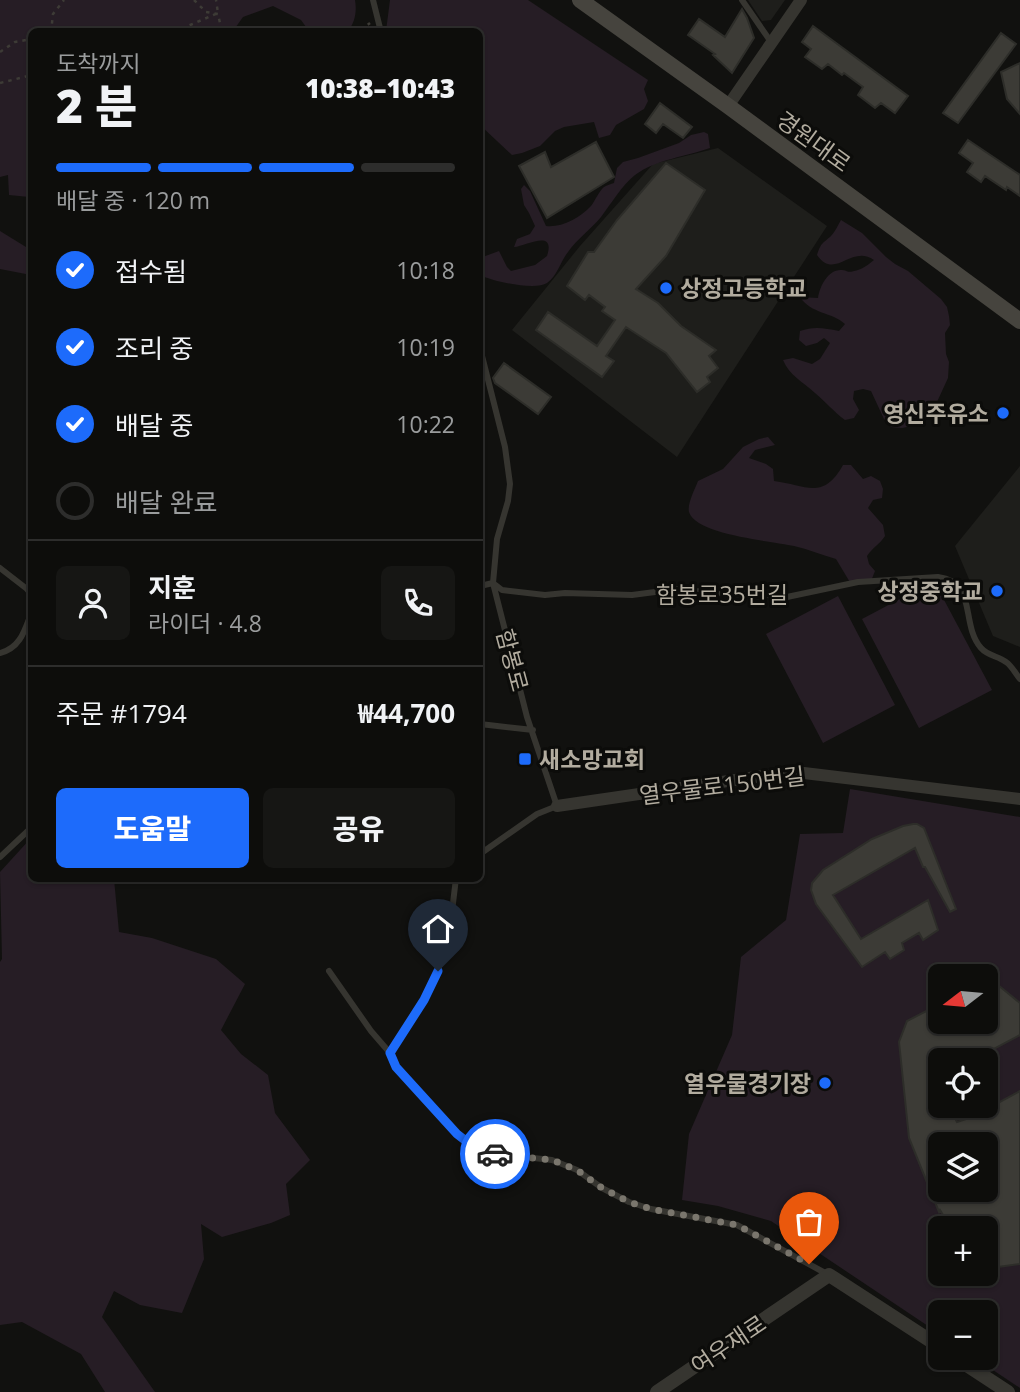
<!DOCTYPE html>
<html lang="ko">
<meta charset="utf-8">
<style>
:root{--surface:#0d0d0b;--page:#161614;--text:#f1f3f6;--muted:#9a9c9d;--line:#2d2d2c;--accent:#1d6bfb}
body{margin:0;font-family:"Open Sans","Noto Sans KR",sans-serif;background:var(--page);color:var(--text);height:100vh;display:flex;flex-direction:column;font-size:26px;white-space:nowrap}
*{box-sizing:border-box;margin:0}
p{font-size:23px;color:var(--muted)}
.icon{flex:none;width:38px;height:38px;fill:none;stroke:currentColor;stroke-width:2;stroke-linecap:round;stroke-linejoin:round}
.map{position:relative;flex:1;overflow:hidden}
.sheet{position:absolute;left:28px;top:28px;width:455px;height:854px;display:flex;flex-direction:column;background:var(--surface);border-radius:10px;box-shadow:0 2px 5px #0004,0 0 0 2px var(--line)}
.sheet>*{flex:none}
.needle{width:46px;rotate:254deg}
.buttons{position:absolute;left:928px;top:964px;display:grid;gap:14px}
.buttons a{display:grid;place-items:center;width:70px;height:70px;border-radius:10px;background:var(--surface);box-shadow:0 2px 5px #0004,0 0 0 2px var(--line);font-size:35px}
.pin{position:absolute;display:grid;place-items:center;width:60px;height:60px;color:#fff;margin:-72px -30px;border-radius:50% 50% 50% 0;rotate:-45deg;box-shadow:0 0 7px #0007}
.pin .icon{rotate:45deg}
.courier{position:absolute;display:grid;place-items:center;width:70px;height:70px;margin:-35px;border:5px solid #1d6bfb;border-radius:50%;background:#fff;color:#222;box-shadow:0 2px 9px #0007}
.summary em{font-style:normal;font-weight:800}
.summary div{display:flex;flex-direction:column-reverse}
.summary{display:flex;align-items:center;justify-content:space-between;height:119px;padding:0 28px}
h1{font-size:46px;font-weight:800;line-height:52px}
.bar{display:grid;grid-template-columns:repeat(4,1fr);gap:10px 7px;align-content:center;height:84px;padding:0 28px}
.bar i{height:9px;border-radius:5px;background:var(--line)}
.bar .on{background:var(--accent)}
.bar p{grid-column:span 4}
.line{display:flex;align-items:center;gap:18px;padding:0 28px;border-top:2px solid var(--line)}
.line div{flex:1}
.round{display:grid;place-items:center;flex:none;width:74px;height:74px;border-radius:10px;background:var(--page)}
ol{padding:0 28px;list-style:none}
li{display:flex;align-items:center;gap:21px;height:77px}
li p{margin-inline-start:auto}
li .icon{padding:7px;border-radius:50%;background:var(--accent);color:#fff;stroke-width:4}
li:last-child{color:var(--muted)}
li i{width:38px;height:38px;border:4px solid var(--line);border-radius:50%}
.primary-button{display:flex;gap:14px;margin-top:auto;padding:14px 28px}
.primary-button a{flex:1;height:80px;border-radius:10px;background:var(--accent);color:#fff;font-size:28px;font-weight:800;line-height:80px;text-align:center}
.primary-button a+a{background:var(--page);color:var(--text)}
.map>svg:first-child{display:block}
.built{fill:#1e1e1b}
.green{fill:#261d25;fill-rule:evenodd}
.building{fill:#3c3b36;stroke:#2d2d29;stroke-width:2;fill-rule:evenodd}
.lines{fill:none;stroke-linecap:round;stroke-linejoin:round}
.path{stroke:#3d3b36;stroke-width:2.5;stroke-dasharray:3.5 5;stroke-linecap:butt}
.service{stroke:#363530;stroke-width:6}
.minor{stroke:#363530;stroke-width:12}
.tertiary{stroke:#363530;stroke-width:14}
.secondary{stroke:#46443e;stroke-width:16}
.done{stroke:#7a766d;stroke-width:7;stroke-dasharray:0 12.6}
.route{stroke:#1d6bfb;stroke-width:9}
.poi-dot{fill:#1d6bfb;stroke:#0c0c0a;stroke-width:2.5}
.labels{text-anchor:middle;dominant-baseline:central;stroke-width:6;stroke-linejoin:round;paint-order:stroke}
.street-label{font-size:23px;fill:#b2ac9f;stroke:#0c0c0a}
.poi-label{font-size:23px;font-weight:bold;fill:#b2ac9f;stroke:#0c0c0a;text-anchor:end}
</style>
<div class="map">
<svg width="1020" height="1392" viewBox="0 0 1020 1392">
<rect width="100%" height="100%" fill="#11110f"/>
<path class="built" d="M748 0H785L771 20 762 21Z
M718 148 827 226 677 457 512 330 580 246 653 164Z
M1020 466V647L993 636 955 546Z"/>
<path class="green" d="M0 0H355C357 12 355 22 348 31H309L301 20 273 6 243 17 233 31 32 32V194L29 197 9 195 8 175 0 177Z
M390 0H528L648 80 644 89 648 101 644 109 616 125 610 135 599 138 594 122 564 127 555 131 540 146 522 153 512 155 480 125V32L386 31Z
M704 132 708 134 710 148C685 157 657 159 635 175 622 185 611 204 601 217 591 229 577 239 568 252 560 262 558 275 547 283 535 291 491 281 480 275V258L499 251 507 267 511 271 535 265 547 256C556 228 526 246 514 247L517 239 530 234 535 226 529 213 524 205 521 189 524 185 530 191 546 226C561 228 580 218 591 206 595 201 599 191 604 187 607 185 611 184 614 183L617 168 623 162 638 158 679 143 691 135Z
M841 220 862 233 886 257 895 264 908 271 941 299 947 307 949 316 950 325 945 333 946 354 949 362 948 378 931 415 924 421 912 426 902 428 891 427 884 419 871 391 863 389 854 391 853 399 859 410 854 418 845 420C834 412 826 402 815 393 803 382 789 375 783 360L793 358 812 364 820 359 830 343 824 338 817 343 806 346 799 340 800 331C814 326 824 328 839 331L845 324C832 312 811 314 800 297L818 298C820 286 828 269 842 270 850 271 846 273 854 271 861 270 868 265 874 260 851 244 835 281 817 255 821 243 822 244 831 236 835 232 838 225 841 220Z
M0 231 26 247 31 265V275L0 269Z
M768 437 775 445 755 450 749 458 766 464 773 469 774 481C806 485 823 501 843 465H851L863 479 871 476 880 481 883 489 882 498 873 500 868 508 883 525 885 536C880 544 872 548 867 556L869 564 875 571 871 581 851 584 836 559C822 555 808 549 794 546 772 541 696 535 689 512 687 504 695 489 698 481L723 469 743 447 759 439Z
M934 581 992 690 919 728 862 619Z
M838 596 895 705 823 743 766 634Z
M850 789 1020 817V1388L975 1358H985V1312H940V1334L771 1221 718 1206 682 1200 689 1134 732 1035 741 957 786 920 800 834 843 833ZM940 976H985V1022H940ZM940 1060H985V1106H940ZM940 1144H985V1190H940ZM940 1228H985V1274H940Z
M31 838 32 878 114 879 119 932 152 938 216 959 245 984 221 1030 241 1054 268 1075 275 1113 310 1160 286 1184 290 1215 271 1223 222 1237 201 1224 204 1259 182 1313 140 1305 114 1291 102 1317 155 1392H105L81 1354 22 1322 0 1325V962L2 959 0 872Z"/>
<path class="building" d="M742 9 747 18 754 38 732 73 713 55 715 54 688 35 699 19 725 37Z
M813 26 908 96 895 113 881 103 875 108 858 95 863 87 844 73 842 75 828 64 822 69 805 57 811 49 802 42Z
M1001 33 1016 44 958 123 943 113Z
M1020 63V114L1007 99 1001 72Z
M660 103 692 127 683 138 663 124 656 133 645 124Z
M968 140 1020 175V196L1007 187 1006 190 985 176 981 182 967 172 973 163 959 153Z
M596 142 614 177 547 218 519 166 545 152 551 167Z
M666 163 705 190 666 256 636 289 658 303 681 326 716 350 709 356 718 368 707 377 710 382 697 392 666 353 626 327 606 356 614 361 602 377 536 330 548 312 597 346 615 320 602 311 605 307 589 295 585 300 567 286 588 252H594L617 220Z
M504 363 551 397 538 414 495 383 493 378Z
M913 824H917L924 828 956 909 950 912 925 867H923L915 848 833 895 861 939 928 900 938 930 923 940 919 933 902 943 904 950 890 959 885 952 862 967 816 904 811 890 812 883 823 870 872 839 903 826Z
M998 985 1020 1003V1035L973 1060H940V1079L936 1081 940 1088V1106H949L957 1122 972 1117 1020 1091V1264L998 1267 985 1265V1228H951L940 1210 939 1212 909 1138 899 1042 907 1021 940 1004V1022H985V992ZM940 1144H985V1190H940Z"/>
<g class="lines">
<path class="path" d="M194 0 206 12 218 14 222 32
M51 32 53 14 64 0
M174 32 218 13 216 0
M364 32 366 26 370 23
M0 52 15 42 32 39
M0 83 32 75"/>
<path class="service" d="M373 0 381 32
M742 0 771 42
M480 348 505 447 510 484 508 501 497 539 493 583 527 717 557 806 537 814 480 854
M0 568 27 589 32 595
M480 586 493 583 502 590 545 595 565 593 632 595 678 589 704 592 775 595 787 597 858 582 938 577C978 582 960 624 981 648 988 656 998 656 1006 662 1011 665 1016 674 1020 679
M0 653C21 648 25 629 32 611
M480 724 533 730
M0 857 32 827
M329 971 371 1031 390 1053 396 1067 457 1134 475 1148 488 1153 552 1160 577 1170 602 1188 629 1202 651 1209 737 1225 827 1274
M390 1053 424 1000 438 971 451 920 456 878"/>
<path class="minor" d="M728 106 801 0
M557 806 790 772 804 773 1020 799"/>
<path class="tertiary" d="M956 1358 1008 1392
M657 1392 829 1275 940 1347"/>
<path class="secondary" d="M580 0 728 106 1020 321"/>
</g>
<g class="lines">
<path class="done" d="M495 1154 552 1160 577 1170 602 1188 629 1202 651 1209 737 1225 809 1264"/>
<path class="route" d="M438 971 424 1000 390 1053 396 1067 457 1134 475 1148 495 1154"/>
</g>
<g class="poi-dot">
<circle cx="666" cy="288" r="7"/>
<circle cx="1003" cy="413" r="7"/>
<circle cx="997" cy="591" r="7"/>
<rect x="518" y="752" width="14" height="14" rx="3.5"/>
<circle cx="825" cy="1083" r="7"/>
</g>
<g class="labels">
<g class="street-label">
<text transform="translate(814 141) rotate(36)">경원대로</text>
<text x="722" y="594">함봉로35번길</text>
<text transform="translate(513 660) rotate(75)">함봉로</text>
<text transform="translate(722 785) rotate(-7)">열우물로150번길</text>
<text transform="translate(728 1344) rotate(-34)">여우재로</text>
</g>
<g class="poi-label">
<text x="680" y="288" text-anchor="start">상정고등학교</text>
<text x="989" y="413">영신주유소</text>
<text x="983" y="591">상정중학교</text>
<text x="539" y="759" text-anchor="start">새소망교회</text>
<text x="811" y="1083">열우물경기장</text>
</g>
</g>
</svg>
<div class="buttons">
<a><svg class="needle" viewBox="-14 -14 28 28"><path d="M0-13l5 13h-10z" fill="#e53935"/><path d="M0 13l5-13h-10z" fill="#9a9c9d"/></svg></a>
<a><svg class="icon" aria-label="locate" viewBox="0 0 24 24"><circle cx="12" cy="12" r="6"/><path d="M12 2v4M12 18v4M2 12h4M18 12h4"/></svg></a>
<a><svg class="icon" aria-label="layers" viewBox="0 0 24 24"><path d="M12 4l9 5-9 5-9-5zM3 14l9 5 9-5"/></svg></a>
<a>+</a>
<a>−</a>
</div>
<div class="pin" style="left:809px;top:1264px;background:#ea580c"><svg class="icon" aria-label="bag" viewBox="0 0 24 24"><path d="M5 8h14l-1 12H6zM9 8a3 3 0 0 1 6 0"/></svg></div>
<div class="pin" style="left:438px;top:971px;background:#1f2937"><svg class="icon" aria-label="home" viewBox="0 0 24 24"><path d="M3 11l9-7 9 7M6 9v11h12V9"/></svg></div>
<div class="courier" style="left:495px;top:1154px"><svg class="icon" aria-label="car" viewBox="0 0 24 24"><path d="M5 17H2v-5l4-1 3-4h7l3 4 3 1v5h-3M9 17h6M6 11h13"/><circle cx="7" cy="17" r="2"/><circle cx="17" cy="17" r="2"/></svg></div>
<section class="sheet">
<div class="summary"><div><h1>2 분</h1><p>도착까지</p></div><em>10:38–10:43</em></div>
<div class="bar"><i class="on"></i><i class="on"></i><i class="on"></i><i></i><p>배달 중 · 120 m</p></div>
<ol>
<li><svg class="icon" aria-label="check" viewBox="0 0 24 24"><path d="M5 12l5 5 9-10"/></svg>접수됨<p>10:18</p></li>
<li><svg class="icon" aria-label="check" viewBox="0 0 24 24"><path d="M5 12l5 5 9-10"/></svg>조리 중<p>10:19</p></li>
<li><svg class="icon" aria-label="check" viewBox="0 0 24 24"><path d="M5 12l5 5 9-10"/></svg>배달 중<p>10:22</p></li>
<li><i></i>배달 완료</li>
</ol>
<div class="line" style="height:126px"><a class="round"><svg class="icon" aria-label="person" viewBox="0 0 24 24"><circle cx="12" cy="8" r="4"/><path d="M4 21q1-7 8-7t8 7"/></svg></a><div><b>지훈</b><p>라이더 · 4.8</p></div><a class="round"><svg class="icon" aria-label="phone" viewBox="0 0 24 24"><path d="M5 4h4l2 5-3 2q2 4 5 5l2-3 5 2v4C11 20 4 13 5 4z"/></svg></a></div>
<div class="line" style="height:91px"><div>주문 #1794</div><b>₩44,700</b></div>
<div class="primary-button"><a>도움말</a><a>공유</a></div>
</section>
</div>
